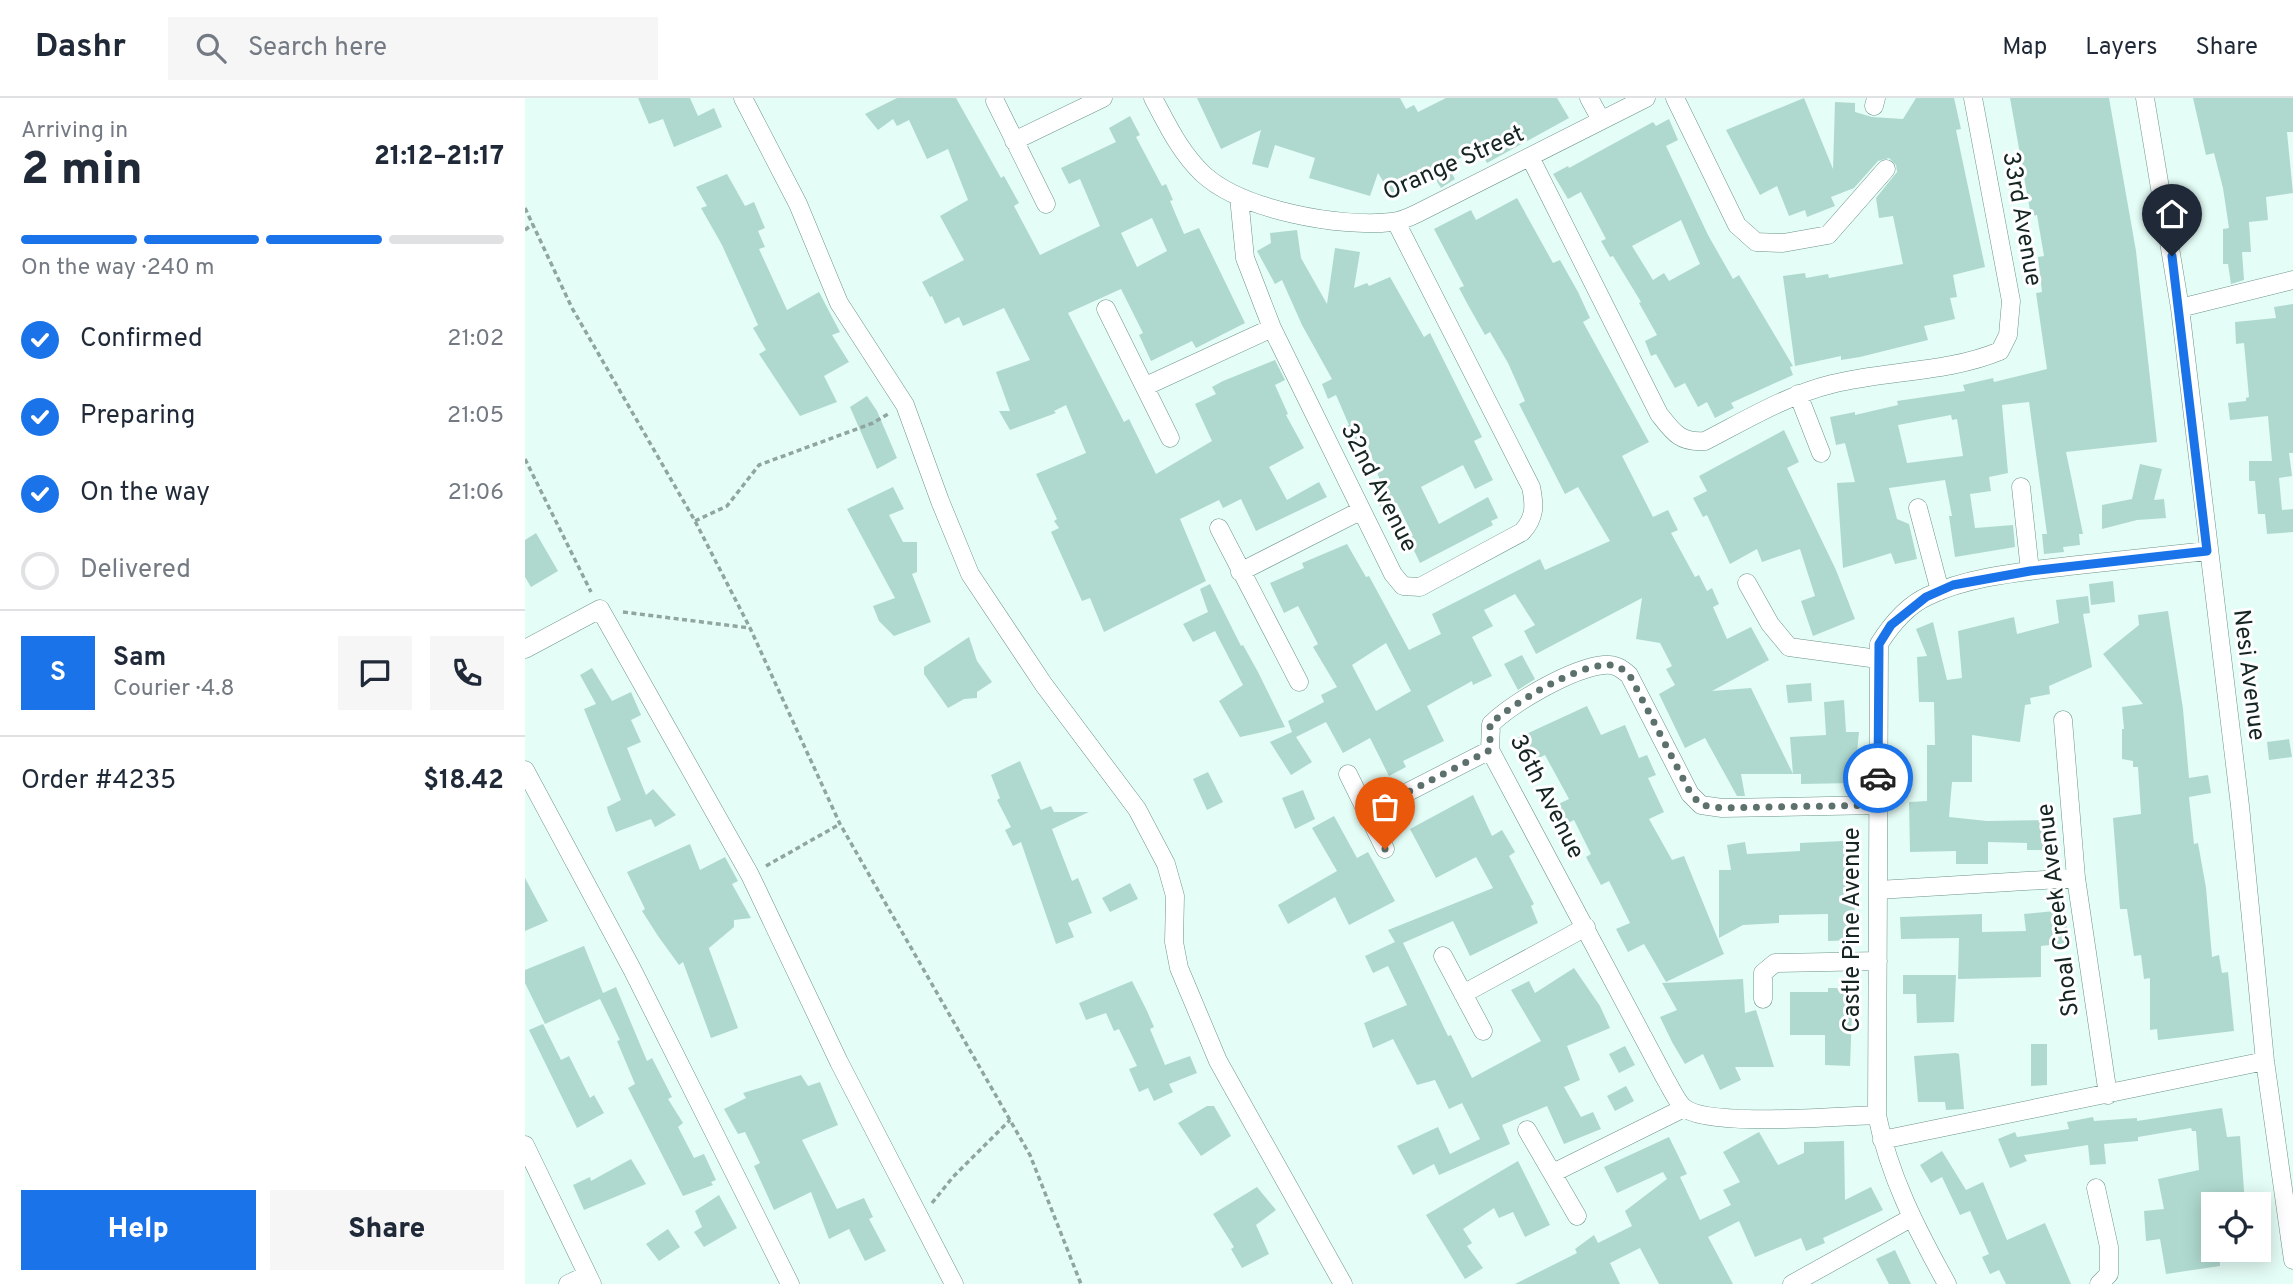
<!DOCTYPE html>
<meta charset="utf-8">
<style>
:root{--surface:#fff;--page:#f6f6f7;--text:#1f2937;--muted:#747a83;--line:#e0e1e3;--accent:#1a73e8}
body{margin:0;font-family:Overpass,sans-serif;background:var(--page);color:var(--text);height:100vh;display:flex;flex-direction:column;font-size:26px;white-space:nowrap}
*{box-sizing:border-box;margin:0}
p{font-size:23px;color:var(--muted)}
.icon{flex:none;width:38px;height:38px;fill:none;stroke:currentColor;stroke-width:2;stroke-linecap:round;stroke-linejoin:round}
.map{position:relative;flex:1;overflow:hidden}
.panel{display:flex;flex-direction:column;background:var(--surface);width:525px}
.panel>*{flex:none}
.buttons{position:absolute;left:1676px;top:1094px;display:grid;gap:14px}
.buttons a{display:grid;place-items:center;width:70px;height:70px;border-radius:0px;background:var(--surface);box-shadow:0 4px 18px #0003;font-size:35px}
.pin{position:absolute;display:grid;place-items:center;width:60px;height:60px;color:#fff;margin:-72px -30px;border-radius:50% 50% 50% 0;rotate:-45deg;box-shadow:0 0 7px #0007}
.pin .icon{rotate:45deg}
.courier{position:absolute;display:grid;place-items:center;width:70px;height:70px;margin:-35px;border:5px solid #1a73e8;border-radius:50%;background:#fff;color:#222;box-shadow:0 2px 9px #0007}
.head em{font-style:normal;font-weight:800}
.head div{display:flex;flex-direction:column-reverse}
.head{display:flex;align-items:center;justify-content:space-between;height:119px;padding:0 21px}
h1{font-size:46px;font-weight:800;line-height:52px}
.bar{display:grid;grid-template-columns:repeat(4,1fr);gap:10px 7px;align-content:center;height:84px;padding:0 21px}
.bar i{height:9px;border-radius:5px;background:var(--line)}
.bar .on{background:var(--accent)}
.bar p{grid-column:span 4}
.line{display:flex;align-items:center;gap:18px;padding:0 21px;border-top:2px solid var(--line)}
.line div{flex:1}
.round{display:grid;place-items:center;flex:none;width:74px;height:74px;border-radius:0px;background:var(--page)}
ol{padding:0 21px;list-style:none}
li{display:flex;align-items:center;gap:21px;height:77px}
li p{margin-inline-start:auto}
li .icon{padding:7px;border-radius:50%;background:var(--accent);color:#fff;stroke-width:4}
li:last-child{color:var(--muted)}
li i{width:38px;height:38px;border:4px solid var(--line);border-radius:50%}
.button{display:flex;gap:14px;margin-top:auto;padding:14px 21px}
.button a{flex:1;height:80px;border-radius:0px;background:var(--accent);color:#fff;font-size:28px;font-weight:800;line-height:80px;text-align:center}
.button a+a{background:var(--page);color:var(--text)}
header{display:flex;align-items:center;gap:42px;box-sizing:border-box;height:98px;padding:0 35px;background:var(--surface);border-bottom:2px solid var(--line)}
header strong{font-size:33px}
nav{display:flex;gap:38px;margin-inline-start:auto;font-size:24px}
.search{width:490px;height:63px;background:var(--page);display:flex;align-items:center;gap:18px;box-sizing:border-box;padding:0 24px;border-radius:0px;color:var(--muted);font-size:26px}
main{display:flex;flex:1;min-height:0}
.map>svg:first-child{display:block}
.building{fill:#afd9cf;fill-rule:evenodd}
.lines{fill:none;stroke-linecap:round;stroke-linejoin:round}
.street-casing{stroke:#6c948a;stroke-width:19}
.path{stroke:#90a5a0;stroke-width:3.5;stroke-dasharray:5 3.5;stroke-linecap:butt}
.street{stroke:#fff;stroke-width:18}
.done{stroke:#5d716c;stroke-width:7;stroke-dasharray:0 12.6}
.route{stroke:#1a73e8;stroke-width:9}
.labels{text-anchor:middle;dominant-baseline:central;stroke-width:6;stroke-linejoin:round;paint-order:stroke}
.street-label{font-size:24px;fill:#152521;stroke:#fff}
</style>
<header>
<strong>Dashr</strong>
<div class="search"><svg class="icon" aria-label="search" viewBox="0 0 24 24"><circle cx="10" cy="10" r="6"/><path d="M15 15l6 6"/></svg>Search here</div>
<nav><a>Map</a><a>Layers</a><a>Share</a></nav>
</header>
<main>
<section class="panel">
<div class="head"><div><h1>2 min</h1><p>Arriving in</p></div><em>21:12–21:17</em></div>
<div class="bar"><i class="on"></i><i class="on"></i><i class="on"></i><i></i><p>On the way · 240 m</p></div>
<ol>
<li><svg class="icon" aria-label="check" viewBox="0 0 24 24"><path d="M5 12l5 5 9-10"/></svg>Confirmed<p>21:02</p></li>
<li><svg class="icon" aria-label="check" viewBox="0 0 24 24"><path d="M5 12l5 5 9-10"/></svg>Preparing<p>21:05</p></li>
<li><svg class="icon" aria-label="check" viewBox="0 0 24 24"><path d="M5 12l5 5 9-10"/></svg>On the way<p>21:06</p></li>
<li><i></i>Delivered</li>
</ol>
<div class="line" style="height:126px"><b class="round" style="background:var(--accent);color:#fff">S</b><div><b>Sam</b><p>Courier · 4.8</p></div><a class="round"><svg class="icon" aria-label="chat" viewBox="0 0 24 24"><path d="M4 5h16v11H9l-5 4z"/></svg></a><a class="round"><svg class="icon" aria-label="phone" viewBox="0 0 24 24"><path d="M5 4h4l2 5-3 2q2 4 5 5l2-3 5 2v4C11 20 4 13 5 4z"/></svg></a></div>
<div class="line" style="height:91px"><div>Order #4235</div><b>$18.42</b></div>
<div class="button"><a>Help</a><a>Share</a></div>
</section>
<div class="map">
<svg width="1768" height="1186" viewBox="0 0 1768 1186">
<rect width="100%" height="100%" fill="#e4fdf6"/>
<path class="building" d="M113 0H165L173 18 189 10 197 29 149 49 138 21 124 26Z
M372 0H431L476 80 479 78 494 105 489 108 515 157 575 128 555 81 544 86 536 70 591 44 584 30 605 18 615 37 611 39 637 88 641 86 648 102 645 103 659 136 674 130 720 225 671 250 667 243 626 263 614 237 618 235 596 191 543 215 599 324 604 321 631 376 687 343 670 306 691 296 687 289 698 283 750 262 760 282 750 287 763 316 761 317 779 350 744 369 762 402 794 384 802 399 731 433 716 401 698 410 694 402 655 421 681 483 579 534 565 500 557 503 526 434 534 430 529 423 532 421 511 376 561 355 541 307 529 313 531 315 485 332 474 313H485L471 274 505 262 479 210 438 228 434 219 420 226 407 198 405 199 397 184 439 162 415 118 443 102 423 51 402 61 384 22 372 28 368 21 353 32 340 16ZM627 120 642 153 612 169 596 135Z
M672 0H875L881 11 889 7 893 14 921 0H1032L1044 20 962 65 954 50 922 67 930 81 916 90 906 74 866 96 853 75 845 98 784 80 790 60 750 47 743 70 727 66 736 32 696 51Z
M1279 0 1308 71 1310 4 1330 5V14L1347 19 1378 21 1391 0H1429L1436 31 1431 32 1460 169 1428 177 1432 199 1425 200 1430 221 1399 228 1403 242 1335 259 1316 262V258L1270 268 1258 178 1280 175 1281 180 1303 176 1304 180 1378 166 1368 118 1354 120 1351 100 1372 74 1371 67 1364 60 1353 63 1329 90 1306 99 1310 108 1282 119 1280 112 1264 118 1252 88 1235 97 1201 32Z
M1485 0H1584L1611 153 1632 344 1541 354 1558 436H1554L1555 447 1538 449 1539 454 1519 456 1517 436H1522L1504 304 1477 307 1483 375 1464 379 1466 393 1445 396 1450 430 1488 427 1490 449 1430 459 1424 418H1427L1420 382 1364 390 1372 421 1384 426 1392 461 1370 466 1366 455 1318 470 1312 385 1330 384 1320 345 1311 347 1305 319 1330 314V317L1373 307 1372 303 1440 293 1438 287 1468 280 1469 284 1522 271 1511 195 1517 194 1513 159 1519 158 1512 117 1506 118ZM1426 317 1427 322 1432 321 1438 358 1382 365 1373 327Z
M1668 0H1768V34H1762L1768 95 1741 99 1743 122 1724 124 1726 154H1717L1719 182 1706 186 1703 166H1698V131L1704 130 1698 90 1689 55 1681 57Z
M1144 21 1153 42 1141 48 1183 137 1208 181 1214 177 1268 268 1265 269 1268 277 1206 305 1209 310 1190 320 1182 304 1173 309 1160 285 1150 290 1131 256 1126 258 1120 243 1132 237 1114 205 1116 204 1088 158 1085 159 1076 143 1081 141 1056 94 1043 101 1028 76 1043 68 1044 70 1128 24 1131 28ZM1156 122 1175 166 1144 183 1139 175 1128 182 1107 148Z
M202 76 220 108 229 104 240 130 233 133 240 149 234 151 262 212 294 194 315 234 307 237 324 264 299 278 312 304 275 318 234 256 241 252 228 230 233 227 197 147 176 110 182 108 171 89Z
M992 100 1028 165 1035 162 1053 194 1065 220 1058 224 1124 344 1097 358 1128 419 1143 412 1153 432 1146 435 1170 479 1174 477 1182 493 1187 490 1194 506 1188 509 1202 541 1226 529 1244 562 1187 593 1226 590 1268 676 1265 639 1301 637 1299 604 1319 602 1321 634H1334L1329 685 1276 686V676H1216L1220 698H1212L1180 640 1160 650 1134 596 1150 587 1141 571 1147 568 1135 545 1111 541 1117 500 1011 556 999 533 1010 527 990 496 959 512 968 528 947 539 967 578 948 587 947 583 902 608 919 643 878 663 881 669 864 678 845 640 818 655 801 624 771 639 787 664 766 677 745 644 767 634 763 623 799 604 796 597 812 589 788 549 793 546 773 508 759 515 745 485 779 470 777 465 822 446 841 479 844 478 884 552 916 536 907 516 1015 461 1020 472 1085 443 1053 389 1040 396 994 306 1000 303 983 265 965 234 960 237 943 207 934 190 939 188 909 131 946 112 951 122ZM861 545 886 593 851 613 827 567Z
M772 132 776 160 802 206 810 150 835 154 829 190 842 185 844 188 865 179 899 239 905 235 957 339 949 343 968 382 950 391 938 367 896 389 914 426 963 399 973 420 966 423 968 427 895 465 883 440 888 438 872 405 857 412 850 398 859 394 841 342 825 349 816 331 824 327 811 297 803 301 797 286 807 281 777 227 757 182 750 186 732 153 746 145 745 135Z
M1768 206V355H1764L1767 378 1754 380 1757 412 1768 411V434L1742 436 1740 416H1733L1730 383H1724V363H1747L1743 318 1705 322 1703 305 1721 303V300L1724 299 1719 245 1711 246 1710 224 1751 220 1749 209Z
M342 298 352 313 372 360 352 371 325 309Z
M1259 332 1274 364 1262 370 1311 472 1330 521 1288 538 1276 503 1290 498 1275 451 1237 464 1232 451 1205 466 1182 417 1178 419 1168 400 1182 393 1174 378Z
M1615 366 1637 371 1629 402 1639 401 1641 420 1612 422 1577 431V407L1607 401Z
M368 389 379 411 364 417 378 444H392V474L387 476 406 524 369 538 354 523 348 508 370 500 322 411Z
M11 435 33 473 6 489 0 479V442Z
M1588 483 1590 504 1566 507 1564 486Z
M685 486 716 548 718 547 733 574 760 629 715 639 694 603 718 587 690 533 668 544 658 526 683 514 675 491Z
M1563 498 1565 515 1558 516 1567 569 1524 588 1525 596 1505 600 1506 606 1500 607 1495 644 1447 637V684H1427L1424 719 1462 723 1528 722 1529 752H1502V745L1463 744V766H1431V753L1385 754 1384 704 1402 703V647H1410L1409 604H1394L1392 559 1402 558 1391 531 1408 524 1422 582 1437 580 1433 533 1489 519 1492 536 1534 525 1531 502Z
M1643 513 1658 611 1664 680 1683 677 1686 695 1664 699 1669 746 1673 745 1681 790 1687 859 1694 857 1697 875 1703 874 1709 933 1633 942 1632 931 1625 932V880L1619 881 1616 857 1609 858 1602 811H1595L1588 720 1616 716 1613 669H1608V663L1597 661V631H1599L1597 609 1618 606 1578 556 1614 527 1613 517Z
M444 539 452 563 467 584 452 594V600L439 601 423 610 399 576V569Z
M997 557 1010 581 993 592 979 566Z
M67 570 87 603 106 594 116 617 106 622 116 644 102 650 121 697 128 691 151 717 130 729 126 721 91 734 83 714 82 709 96 702 59 611 71 606 55 577Z
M1286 585 1287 603 1263 605 1261 587Z
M1062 608 1076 637 1100 627 1114 660 1122 657 1131 677 1123 680 1139 714 1124 721 1147 762 1159 758 1199 856 1141 884 1119 846 1103 854 1091 831 1105 825 1084 783 1076 787 1061 759 1066 756 1049 722 1035 729 1025 710 1044 701 1020 657 1003 665 990 641Z
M1764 641 1767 659 1744 662 1742 644Z
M495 663 516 712 526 708 529 714H564L527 731 547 783 553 780 567 815 543 825 549 839 531 846 496 744 488 748 480 732 486 729 472 702 475 700 466 677Z
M683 674 698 704 682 712 668 681Z
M778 692 790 721 770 731 757 700Z
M948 697 967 738 977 732 990 754 984 758 1009 806 1006 808 1013 825 945 858 928 823 878 845 923 938 926 937 947 980 1016 943 986 892 1004 883 1010 895 1049 870 1075 908 1085 930 1042 948 1055 982 1039 989 1056 1019 1068 1014 1076 1031 1039 1046 1022 1008 977 1027 985 1046 914 1077 909 1066 888 1077 872 1048 913 1029 925 1056 955 1041 937 1005 924 1011 910 982 892 987 868 941 848 950 839 925 882 907 863 868 848 875 840 858 870 844 863 832 968 790 951 759 911 780 885 731Z
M809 718 832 760 843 754 870 803 824 827 810 799 763 826 753 807 812 773 787 730Z
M1318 743 1319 750H1325L1332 842 1303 843V816L1254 817V825L1218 827 1194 840V772H1206L1202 747 1220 744 1222 756 1275 753V745Z
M165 746 175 772 200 759 213 783 207 786 226 820 209 822V829L184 850 183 848 213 930 186 940 158 864 154 867 133 838 117 813 120 811 102 774Z
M0 780 23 823 0 833Z
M605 785 613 801 585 814 577 800Z
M1540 812 1544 845 1516 848V879L1433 881 1434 840 1376 841 1375 819 1457 816V834L1501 833 1499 816Z
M59 848 78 895 91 889 122 963 127 960 147 999 143 1001 158 1025 153 1029 169 1060 179 1056 191 1082 186 1084 188 1087 158 1098 103 990 110 986 92 943 95 942 75 901 20 926 0 885V872Z
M1378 877H1431L1429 924 1392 925 1391 896H1378Z
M1218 881 1220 915 1231 912 1249 969H1210L1216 982 1195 992 1178 956 1160 966 1147 944 1135 919 1152 912 1137 885Z
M607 883 622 913 629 929 625 931 640 967 665 958 672 975 644 986 648 994 629 1003 623 990 614 994 604 971 612 968 594 931 589 933 581 915 561 922 554 905Z
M1303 890H1328L1325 968 1300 967V937H1265V894H1303Z
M18 926 36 962 44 958 65 1000 69 997 79 1015 52 1030 4 932Z
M1506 946H1522V987L1506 988Z
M1100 948 1110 967 1094 975 1084 956Z
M1431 955 1434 956 1439 1011 1421 1012 1420 1004H1393L1389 958Z
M276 977 283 988 295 984 313 1027 277 1042 312 1111 339 1100 348 1119 344 1121 361 1153 340 1163 324 1131 304 1141 286 1094 249 1112 229 1068 235 1065 220 1034 213 1036 199 1011 221 1000 218 995Z
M1101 988 1109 1003 1090 1013 1082 998Z
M682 1008H689L706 1038 676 1058 653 1025Z
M1697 1010 1702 1039 1715 1038 1720 1106H1689V1152H1694L1695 1168 1641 1176 1635 1141 1621 1143 1619 1113 1639 1111 1633 1081 1674 1072 1671 1033H1667L1666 1030 1613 1039V1043L1579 1046 1581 1066 1565 1067 1563 1047 1499 1057 1502 1063 1485 1070 1473 1041 1490 1034 1492 1039 1544 1031 1542 1024 1568 1019 1569 1023 1612 1020V1023Z
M1234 1034 1253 1067 1279 1055V1044L1319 1043 1320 1102 1346 1089 1358 1112 1298 1140 1300 1145 1281 1153 1276 1140 1230 1159 1214 1123 1183 1139 1208 1186H1134L1115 1150 1085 1165 1095 1186H990L1052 1155 1050 1151 1069 1137 1073 1145 1107 1128 1100 1113 1142 1081 1138 1074 1092 1095 1079 1069 1144 1039 1162 1076 1155 1079 1175 1122 1206 1107 1198 1092 1215 1084 1198 1054Z
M1417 1053 1441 1092 1458 1084 1482 1142 1520 1125 1546 1186H1481L1474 1172 1465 1176 1457 1159 1464 1156 1445 1113 1435 1117 1417 1079 1406 1085 1395 1067Z
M106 1061 121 1086 59 1112 48 1087 65 1079 66 1083Z
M993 1063 1025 1127 1000 1139 988 1114 974 1120 969 1110 938 1131 947 1145 942 1148 958 1170 940 1181 901 1117Z
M732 1089 751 1112 731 1127 744 1156 717 1170 706 1151 709 1149 688 1116Z
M194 1097 212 1130 179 1149 169 1134 177 1129 170 1113Z
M143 1131 155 1149 134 1163 121 1146Z
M1370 1152 1386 1186H1364L1351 1161Z"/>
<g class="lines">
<g class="street-casing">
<path id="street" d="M218 0 273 106 314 205 380 307 415 403 445 476 519 587 612 711 641 766 650 798 649 844 654 870 693 963 818 1186
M628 0C643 28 655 54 678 76 717 112 815 130 867 124 876 123 885 119 893 115L1121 0
M1064 0 1076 22
M1150 0 1212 127 1231 144 1258 145 1303 137 1361 71
M1620 0 1655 210 1715 708 1740 963 1768 1162
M470 3 521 106
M1349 8 1351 0
M489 43 578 0
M1005 59 1134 316C1148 334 1155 345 1180 343 1221 322 1262 297 1307 286 1363 272 1422 275 1475 253L1483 237 1486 203 1448 0
M714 99 720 160 747 230 868 476 878 488 895 489 997 434C1010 420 1010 408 1006 389L871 124
M1655 210 1768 182
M581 211 645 340
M621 288 747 230
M1273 296 1296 355
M1496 389 1505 473
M1393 410 1415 493
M694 430 774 584
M715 474 835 413
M1222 485 1245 526 1264 549 1353 561
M0 551 75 511 225 777 314 964 429 1186
M1538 622 1551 780 1583 997
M0 672 107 871 265 1186
M823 676 860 751
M842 715 965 652
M1353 792 1551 780
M918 858 958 933
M938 896 1061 829
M1238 901V875L1250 865 1353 863
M1352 1017C1316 1018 1181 1030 1158 1009 1151 1002 1146 990 1141 982L965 652 966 626C989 604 1047 570 1079 567 1090 566 1096 570 1104 577L1165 696 1176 707 1197 710 1353 707
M1002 1032 1052 1118
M1357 1042 1740 963
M0 1047 67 1186
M1028 1075 1159 1010
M1571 1090 1584 1149V1176L1574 1186
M43 1186 62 1177
M1267 1186 1386 1120
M1422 1186C1392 1132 1364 1078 1352 1017L1354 546C1366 527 1381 508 1403 498 1445 478 1497 474 1544 468 1590 463 1636 458 1682 453"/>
</g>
<path class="path" d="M0 110 47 210 170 423 225 530 315 726 505 1057 556 1186
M0 132 8 126
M0 361 66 494
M170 423 202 408 234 367 348 325 363 316
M98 514 225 530
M241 768 315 726
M407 1105 428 1079 485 1022"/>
<use href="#street" class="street"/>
</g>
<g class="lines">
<path class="done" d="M860 751 842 715 965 652V626C990 604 1047 570 1079 567 1090 566 1096 570 1104 576L1166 696 1176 707 1197 710 1353 707V680"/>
<path class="route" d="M1353 680 1354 546 1366 527 1401 499 1428 487 1505 473 1682 453 1647 158"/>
</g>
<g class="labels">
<g class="street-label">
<text transform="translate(929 66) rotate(-24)">Orange Street</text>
<text transform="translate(1496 121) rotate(80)">33rd Avenue</text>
<text transform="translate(853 390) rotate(63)">32nd Avenue</text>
<text transform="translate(1723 577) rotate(83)">Nesi Avenue</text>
<text transform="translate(1021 699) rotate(63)">36th Avenue</text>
<text transform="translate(1534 812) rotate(-97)">Shoal Creek Avenue</text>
<text transform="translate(1328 832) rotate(-90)">Castle Pine Avenue</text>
</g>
</g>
</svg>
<div class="buttons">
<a><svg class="icon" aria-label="locate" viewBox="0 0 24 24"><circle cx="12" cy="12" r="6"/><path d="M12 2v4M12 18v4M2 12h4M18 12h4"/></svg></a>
</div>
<div class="pin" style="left:860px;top:751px;background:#ea580c"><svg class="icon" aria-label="bag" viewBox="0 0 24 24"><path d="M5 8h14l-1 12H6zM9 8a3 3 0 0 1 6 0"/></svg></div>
<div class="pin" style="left:1647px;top:158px;background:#1f2937"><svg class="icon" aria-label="home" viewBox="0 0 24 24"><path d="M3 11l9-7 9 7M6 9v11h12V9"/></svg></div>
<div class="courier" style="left:1353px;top:680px"><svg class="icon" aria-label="car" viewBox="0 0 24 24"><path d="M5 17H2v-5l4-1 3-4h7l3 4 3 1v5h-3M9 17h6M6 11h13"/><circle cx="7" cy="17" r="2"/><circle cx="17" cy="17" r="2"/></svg></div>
</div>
</main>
